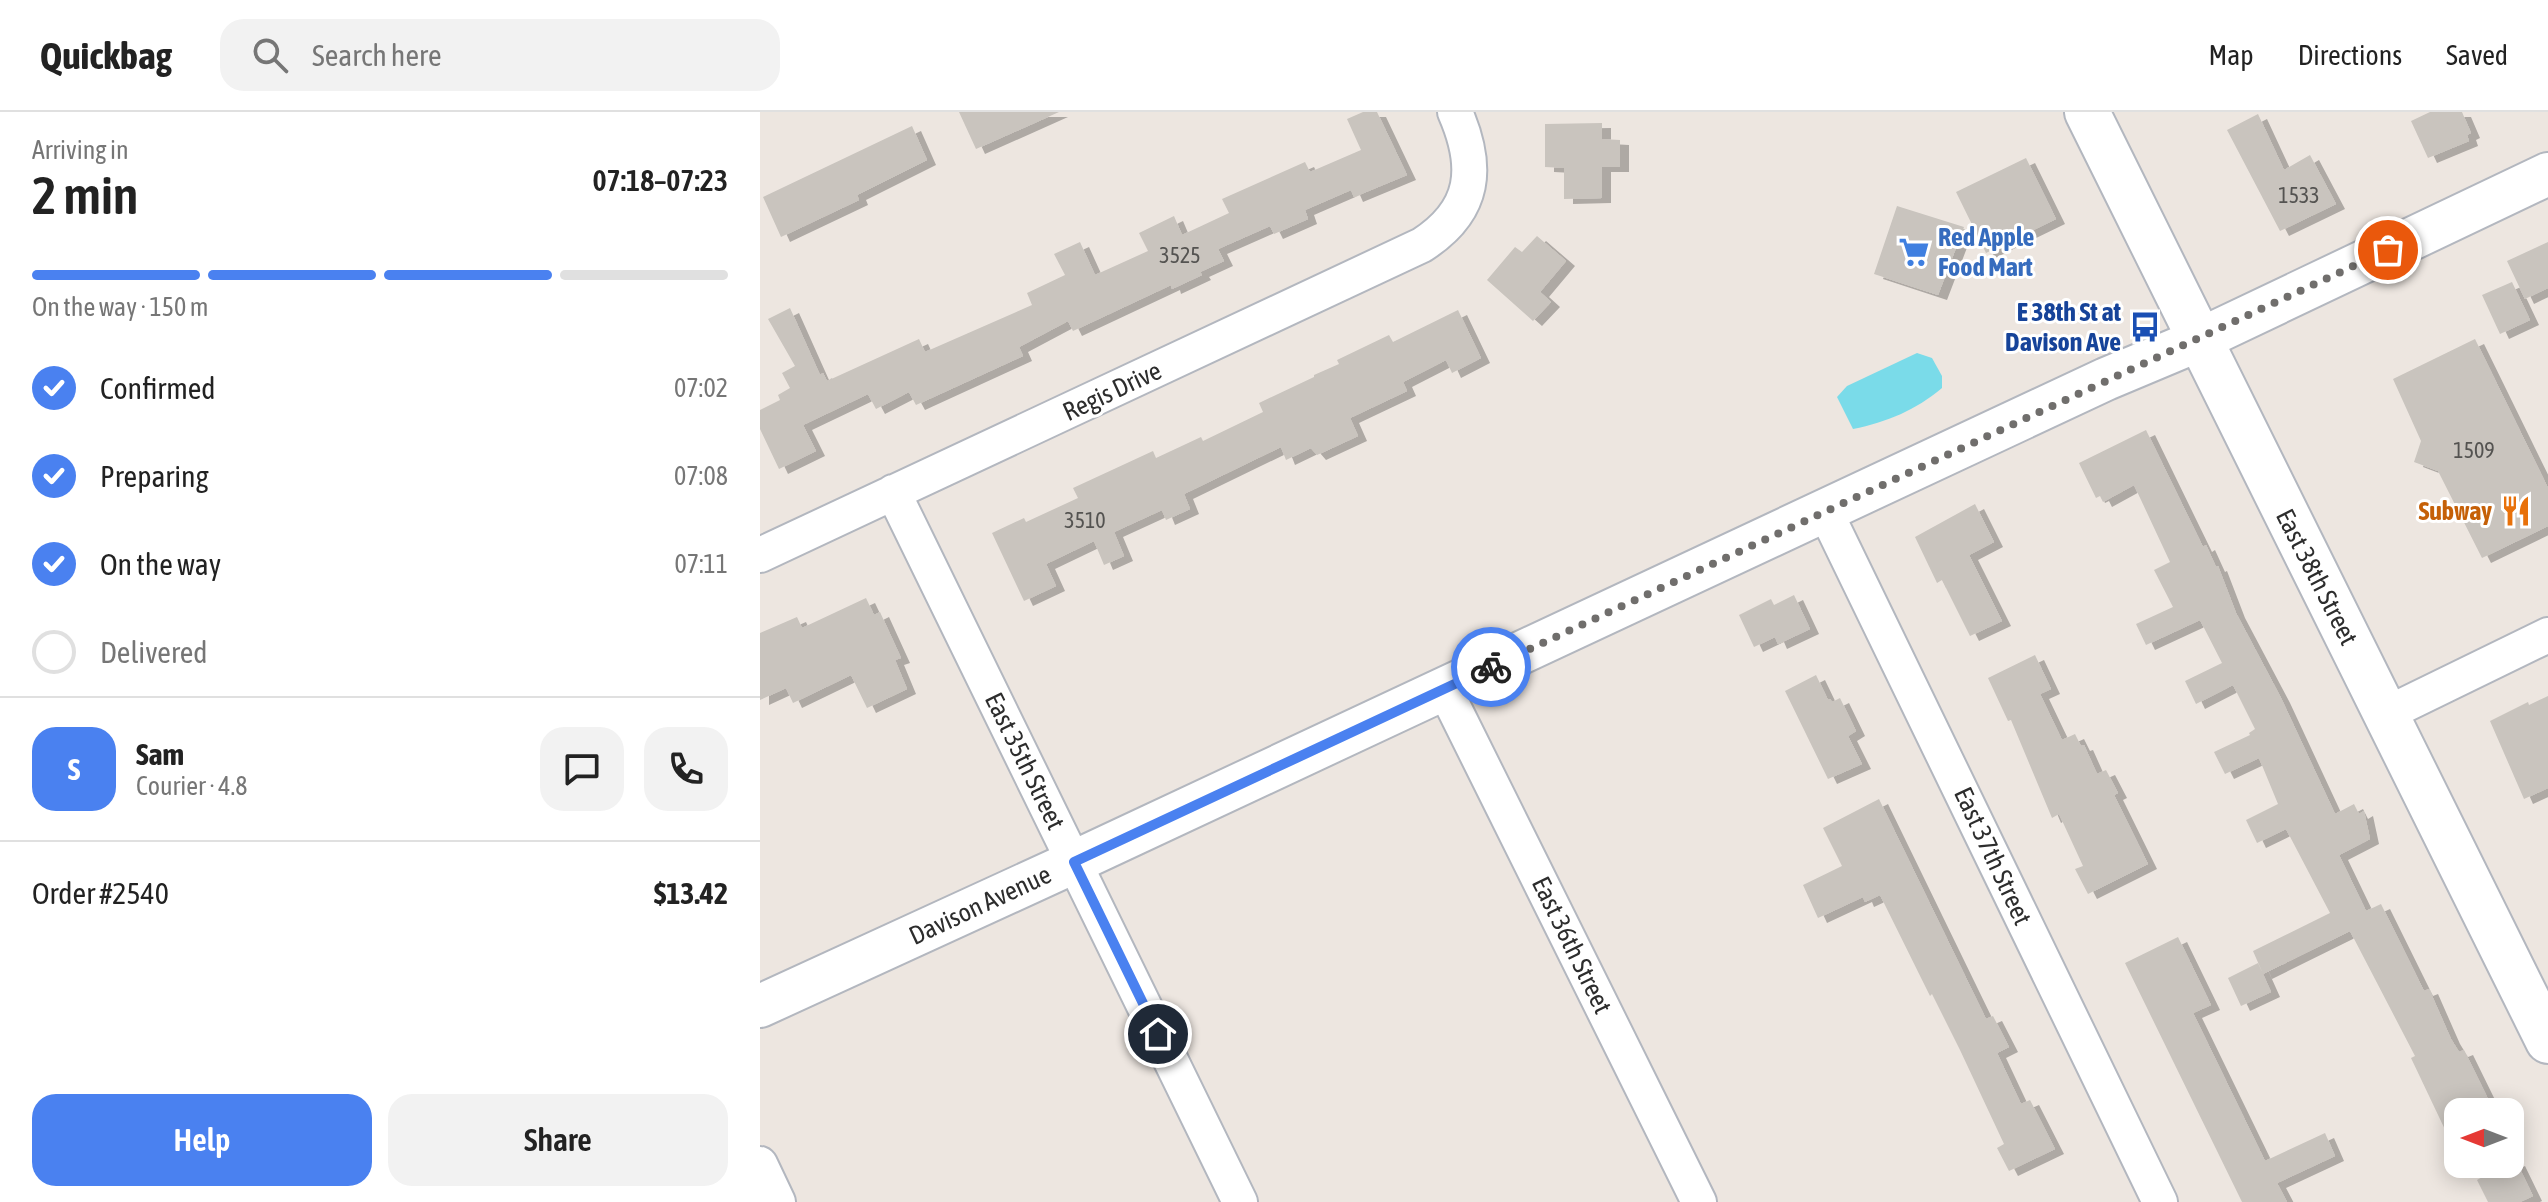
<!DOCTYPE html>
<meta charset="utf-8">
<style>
:root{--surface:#fff;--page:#f2f2f2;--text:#222;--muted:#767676;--line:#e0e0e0;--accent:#4a81f0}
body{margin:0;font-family:"Asap Condensed",sans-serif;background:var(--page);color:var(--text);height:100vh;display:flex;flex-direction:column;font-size:30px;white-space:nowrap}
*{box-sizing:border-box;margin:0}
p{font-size:26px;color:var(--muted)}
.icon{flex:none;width:44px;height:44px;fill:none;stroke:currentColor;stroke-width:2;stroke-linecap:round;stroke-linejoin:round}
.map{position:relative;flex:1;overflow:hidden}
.sheet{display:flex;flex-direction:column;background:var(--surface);width:760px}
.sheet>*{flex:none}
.needle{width:52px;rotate:270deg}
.tools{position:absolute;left:1684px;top:986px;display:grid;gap:16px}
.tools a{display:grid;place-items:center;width:80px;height:80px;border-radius:16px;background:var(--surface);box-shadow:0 4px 20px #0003;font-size:40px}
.pin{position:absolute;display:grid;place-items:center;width:68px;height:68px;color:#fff;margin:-34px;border:4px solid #fff;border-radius:50%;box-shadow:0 2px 8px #0007}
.courier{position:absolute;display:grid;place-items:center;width:80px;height:80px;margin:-40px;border:6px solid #4a81f0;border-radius:50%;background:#fff;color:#222;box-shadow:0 2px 10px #0007}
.summary em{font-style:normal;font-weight:600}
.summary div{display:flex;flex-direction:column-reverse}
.summary{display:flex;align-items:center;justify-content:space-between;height:136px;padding:0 32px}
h1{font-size:52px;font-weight:600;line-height:60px}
.bar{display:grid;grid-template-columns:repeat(4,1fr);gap:12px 8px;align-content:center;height:96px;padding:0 32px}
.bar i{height:10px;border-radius:6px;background:var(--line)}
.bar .active{background:var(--accent)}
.bar p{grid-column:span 4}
.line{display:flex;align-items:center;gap:20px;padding:0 32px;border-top:2px solid var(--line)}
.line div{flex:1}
.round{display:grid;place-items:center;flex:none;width:84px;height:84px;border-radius:24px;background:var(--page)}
ol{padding:0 32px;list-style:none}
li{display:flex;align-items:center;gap:24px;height:88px}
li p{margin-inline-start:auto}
li .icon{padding:8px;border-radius:50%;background:var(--accent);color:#fff;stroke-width:4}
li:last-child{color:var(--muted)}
li i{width:44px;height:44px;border:4px solid var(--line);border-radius:50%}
.primary-button{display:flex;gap:16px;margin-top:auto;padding:16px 32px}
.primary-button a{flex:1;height:92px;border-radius:24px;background:var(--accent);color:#fff;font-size:32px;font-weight:600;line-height:92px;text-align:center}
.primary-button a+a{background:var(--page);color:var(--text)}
header{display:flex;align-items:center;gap:48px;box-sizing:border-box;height:112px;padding:0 40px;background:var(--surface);border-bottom:2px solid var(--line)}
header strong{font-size:38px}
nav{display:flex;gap:44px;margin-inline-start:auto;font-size:28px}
.search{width:560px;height:72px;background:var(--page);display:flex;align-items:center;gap:20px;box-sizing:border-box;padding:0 28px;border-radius:24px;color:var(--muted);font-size:30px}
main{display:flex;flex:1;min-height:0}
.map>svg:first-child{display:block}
.water{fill:#7adbe9}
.building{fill:#c9c4be;filter:url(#shadow)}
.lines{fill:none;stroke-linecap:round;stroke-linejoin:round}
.minor-casing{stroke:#b3b7bf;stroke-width:38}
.tertiary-casing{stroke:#b3b7bf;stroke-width:46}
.secondary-casing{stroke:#b3b7bf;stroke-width:48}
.minor{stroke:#fff;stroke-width:34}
.tertiary{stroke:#fff;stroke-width:42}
.secondary{stroke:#fff;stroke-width:44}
.done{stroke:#706e6c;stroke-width:8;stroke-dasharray:0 14.4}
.route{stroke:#4a81f0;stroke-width:10}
.labels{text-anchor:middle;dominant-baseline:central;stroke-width:6;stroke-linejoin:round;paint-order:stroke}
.number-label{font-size:22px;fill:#545351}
.shop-label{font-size:26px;font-weight:bold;fill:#366cbe;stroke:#fff;text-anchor:start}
.transit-label{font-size:26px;font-weight:bold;fill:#164399;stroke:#fff;text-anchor:end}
.street-label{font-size:26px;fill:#2d2d2d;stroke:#fff}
.food-label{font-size:26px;font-weight:bold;fill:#c56008;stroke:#fff;text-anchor:end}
</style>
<header>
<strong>Quickbag</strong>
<div class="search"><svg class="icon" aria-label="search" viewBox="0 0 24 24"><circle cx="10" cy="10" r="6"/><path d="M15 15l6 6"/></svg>Search here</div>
<nav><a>Map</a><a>Directions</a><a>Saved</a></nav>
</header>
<main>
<section class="sheet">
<div class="summary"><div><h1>2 min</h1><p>Arriving in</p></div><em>07:18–07:23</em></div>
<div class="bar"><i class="active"></i><i class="active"></i><i class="active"></i><i></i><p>On the way · 150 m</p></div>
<ol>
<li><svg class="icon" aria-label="check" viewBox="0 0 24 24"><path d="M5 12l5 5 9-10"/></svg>Confirmed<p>07:02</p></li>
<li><svg class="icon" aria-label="check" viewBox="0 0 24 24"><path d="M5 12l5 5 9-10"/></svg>Preparing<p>07:08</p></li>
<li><svg class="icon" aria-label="check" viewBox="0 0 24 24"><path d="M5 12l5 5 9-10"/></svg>On the way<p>07:11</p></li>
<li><i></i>Delivered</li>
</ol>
<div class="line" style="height:144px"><b class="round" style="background:var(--accent);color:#fff">S</b><div><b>Sam</b><p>Courier · 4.8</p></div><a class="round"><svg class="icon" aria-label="chat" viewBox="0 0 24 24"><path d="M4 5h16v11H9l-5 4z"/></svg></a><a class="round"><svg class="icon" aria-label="phone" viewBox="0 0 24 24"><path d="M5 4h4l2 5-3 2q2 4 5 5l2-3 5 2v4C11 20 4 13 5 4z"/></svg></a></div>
<div class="line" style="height:104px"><div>Order #2540</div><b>$13.42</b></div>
<div class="primary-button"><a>Help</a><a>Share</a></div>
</section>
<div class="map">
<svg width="1788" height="1090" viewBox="0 0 1788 1090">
<defs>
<filter id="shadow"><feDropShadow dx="9" dy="5" stdDeviation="0" flood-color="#0004"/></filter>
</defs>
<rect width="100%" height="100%" fill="#ede6e0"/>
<path class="water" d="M1157 241 1172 246 1182 264V276C1156 298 1127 310 1093 317L1077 285 1087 274Z"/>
<path class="building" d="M199 0H299L216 37Z
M603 0H617L647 63 594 85 591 78 545 98 548 107 514 122 510 114 458 137 464 149 440 160 442 163 412 177 411 173 313 219 308 209 259 235 263 244 156 293 149 280 116 297 108 282 43 313 56 339 19 357 0 317V298L20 288 18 283 30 276 22 261 35 254 8 207 30 196 60 263 63 261 67 269 159 227 165 240 272 193 267 181 305 163 294 142 320 130 335 163 388 139 379 121 414 104 422 123 469 101 462 87 545 50 550 60 601 38 587 7Z
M1670 0H1702L1711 21 1707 23 1709 29 1668 46 1651 9Z
M1498 2 1524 58 1550 43 1576 92 1520 119 1467 18Z
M842 11V27L860 28V55H842V86L804 87V56L785 55V12Z
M152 14 167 48 97 83 99 88 21 125 3 85Z
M1266 46 1296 107 1226 141 1196 80Z
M1137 94 1204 115 1178 183 1114 162Z
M777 124 806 149 780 180 791 190 773 209 727 168 755 135 762 140Z
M1788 130V176L1765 187 1747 149Z
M1752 170 1770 208 1740 222 1722 183Z
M698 198 721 246 692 261 686 248 643 270 647 279 590 306 598 324 557 343 551 336 526 348 521 335 424 382 430 397 406 408 402 398 354 420 364 444 344 453 334 429 286 452 296 474 264 489 232 421 264 406 266 410 318 386 313 376 393 339 396 346 441 325 443 329 503 300 499 291 554 265V263L579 252 577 248 629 223 633 230Z
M1715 227 1788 376V414L1722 446 1678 359 1654 350 1661 329 1633 267Z
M1386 318 1443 435 1446 433 1456 455 1458 454 1476 501 1521 586 1575 702 1594 692 1599 702 1604 699 1610 727 1579 743 1606 799 1621 792 1664 879 1669 877 1691 927 1699 940 1704 938 1730 991 1732 1000H1698V1045L1651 946 1655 944 1590 819 1503 862 1493 839 1570 801 1526 717 1497 731 1486 708 1518 692 1499 646 1465 662 1454 640 1490 623 1489 621 1495 617 1473 573 1436 592 1425 569 1462 551 1440 508 1386 533 1376 512 1413 495 1394 458 1410 450 1374 373 1343 390 1340 384 1336 386 1319 351Z
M1215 392 1234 430 1209 443 1242 509 1210 524 1182 468 1177 471 1155 425Z
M1034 483 1050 517 1018 532 1015 525 994 535 979 503 1011 487 1014 493Z
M106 486 114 503 120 500 141 546 135 548 147 577 107 596 91 563 33 591 26 576 0 588V521L37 505 42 516Z
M1275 543 1291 577 1280 582 1302 628 1315 622 1321 634 1324 633 1337 662 1346 658 1358 681 1354 683 1388 752 1328 782 1315 757 1323 754 1299 702 1292 706 1251 608 1248 609 1228 566Z
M1056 563 1068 588 1070 587 1072 590 1080 586 1096 619 1088 624 1102 652 1068 667 1025 579Z
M1788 584V676L1764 687 1730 609 1768 590 1769 593Z
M1119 687 1226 907 1233 904 1249 935 1237 941 1261 992 1270 988 1295 1037 1249 1059 1237 1036 1244 1032 1200 938 1172 882 1170 884 1120 783 1105 790 1103 785 1058 806 1043 773 1082 754 1063 716Z
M1418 825 1451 893 1433 901 1505 1049 1565 1021 1575 1044 1517 1071 1527 1090H1482L1365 851Z
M1498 851 1511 880 1481 894 1468 866Z
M1756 1049 1773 1084 1760 1090H1728L1717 1068 1724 1064 1719 1052H1750Z"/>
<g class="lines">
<g class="minor-casing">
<path id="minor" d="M133 380 480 1090
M1065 399 1400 1090
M0 443 662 133C716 98 719 55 695 0
M684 576 939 1090
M1626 602 1788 523
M0 1052 18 1090"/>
</g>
<g class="tertiary-casing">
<path id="tertiary" d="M0 894 314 750 1346 267 1439 228 1788 62"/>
</g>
<g class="secondary-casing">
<path id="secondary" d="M1327 0 1788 929"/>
</g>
<use href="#minor" class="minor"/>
<use href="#tertiary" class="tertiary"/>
<use href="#secondary" class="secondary"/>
</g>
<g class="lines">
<path class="done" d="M731 555 1628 138"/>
<path class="route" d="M398 922 314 750 731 555"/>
</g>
<defs>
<g id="supermarket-bare" transform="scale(2.4)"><path d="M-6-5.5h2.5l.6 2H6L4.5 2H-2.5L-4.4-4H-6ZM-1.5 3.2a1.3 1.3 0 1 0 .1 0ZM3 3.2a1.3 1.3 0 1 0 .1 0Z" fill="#3f7fe0" stroke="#fff" stroke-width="2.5" paint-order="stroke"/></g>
<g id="bus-bare" transform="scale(2.4)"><path d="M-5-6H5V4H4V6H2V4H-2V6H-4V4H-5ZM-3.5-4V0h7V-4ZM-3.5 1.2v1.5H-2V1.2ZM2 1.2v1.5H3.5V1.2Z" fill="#1a4fb4" stroke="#fff" stroke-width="2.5" paint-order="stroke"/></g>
<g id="restaurant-bare" transform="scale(2.4)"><path d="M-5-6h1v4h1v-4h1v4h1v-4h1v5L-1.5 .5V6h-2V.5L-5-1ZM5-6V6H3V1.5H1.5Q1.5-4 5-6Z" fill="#e8710a" stroke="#fff" stroke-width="2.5" paint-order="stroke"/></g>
</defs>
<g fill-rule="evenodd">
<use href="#supermarket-bare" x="1154" y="140"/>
<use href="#bus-bare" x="1385" y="215"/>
<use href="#restaurant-bare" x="1756" y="399"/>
</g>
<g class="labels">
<g class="number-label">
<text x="1539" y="83">1533</text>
<text x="420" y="143">3525</text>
<text x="1714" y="338">1509</text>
<text x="325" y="408">3510</text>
</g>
<g class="shop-label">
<text x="1178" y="125">Red Apple<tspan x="1178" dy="30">Food Mart</tspan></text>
</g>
<g class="transit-label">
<text x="1361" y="200">E 38th St at<tspan x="1361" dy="30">Davison Ave</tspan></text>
</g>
<g class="street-label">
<text transform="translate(352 279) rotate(-25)">Regis Drive</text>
<text transform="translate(1557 465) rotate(63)">East 38th Street</text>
<text transform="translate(265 649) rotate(64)">East 35th Street</text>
<text transform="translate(1233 744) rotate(65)">East 37th Street</text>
<text transform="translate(220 793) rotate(-25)">Davison Avenue</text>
<text transform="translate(812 833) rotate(64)">East 36th Street</text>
</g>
<g class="food-label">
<text x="1732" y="399">Subway</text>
</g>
</g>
</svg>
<div class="tools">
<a><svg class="needle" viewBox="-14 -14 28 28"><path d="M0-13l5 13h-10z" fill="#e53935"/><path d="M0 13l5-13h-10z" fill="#767676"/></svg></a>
</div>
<div class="pin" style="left:1628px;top:138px;background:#ea580c"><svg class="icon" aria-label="bag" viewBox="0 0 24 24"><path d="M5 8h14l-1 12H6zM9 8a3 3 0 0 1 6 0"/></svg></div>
<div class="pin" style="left:398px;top:922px;background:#1f2937"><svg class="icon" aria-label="home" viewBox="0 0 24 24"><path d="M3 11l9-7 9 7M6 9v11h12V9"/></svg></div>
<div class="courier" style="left:731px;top:555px"><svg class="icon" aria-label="bike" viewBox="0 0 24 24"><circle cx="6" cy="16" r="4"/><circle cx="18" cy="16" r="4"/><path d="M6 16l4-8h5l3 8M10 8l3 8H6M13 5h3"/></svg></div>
</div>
</main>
